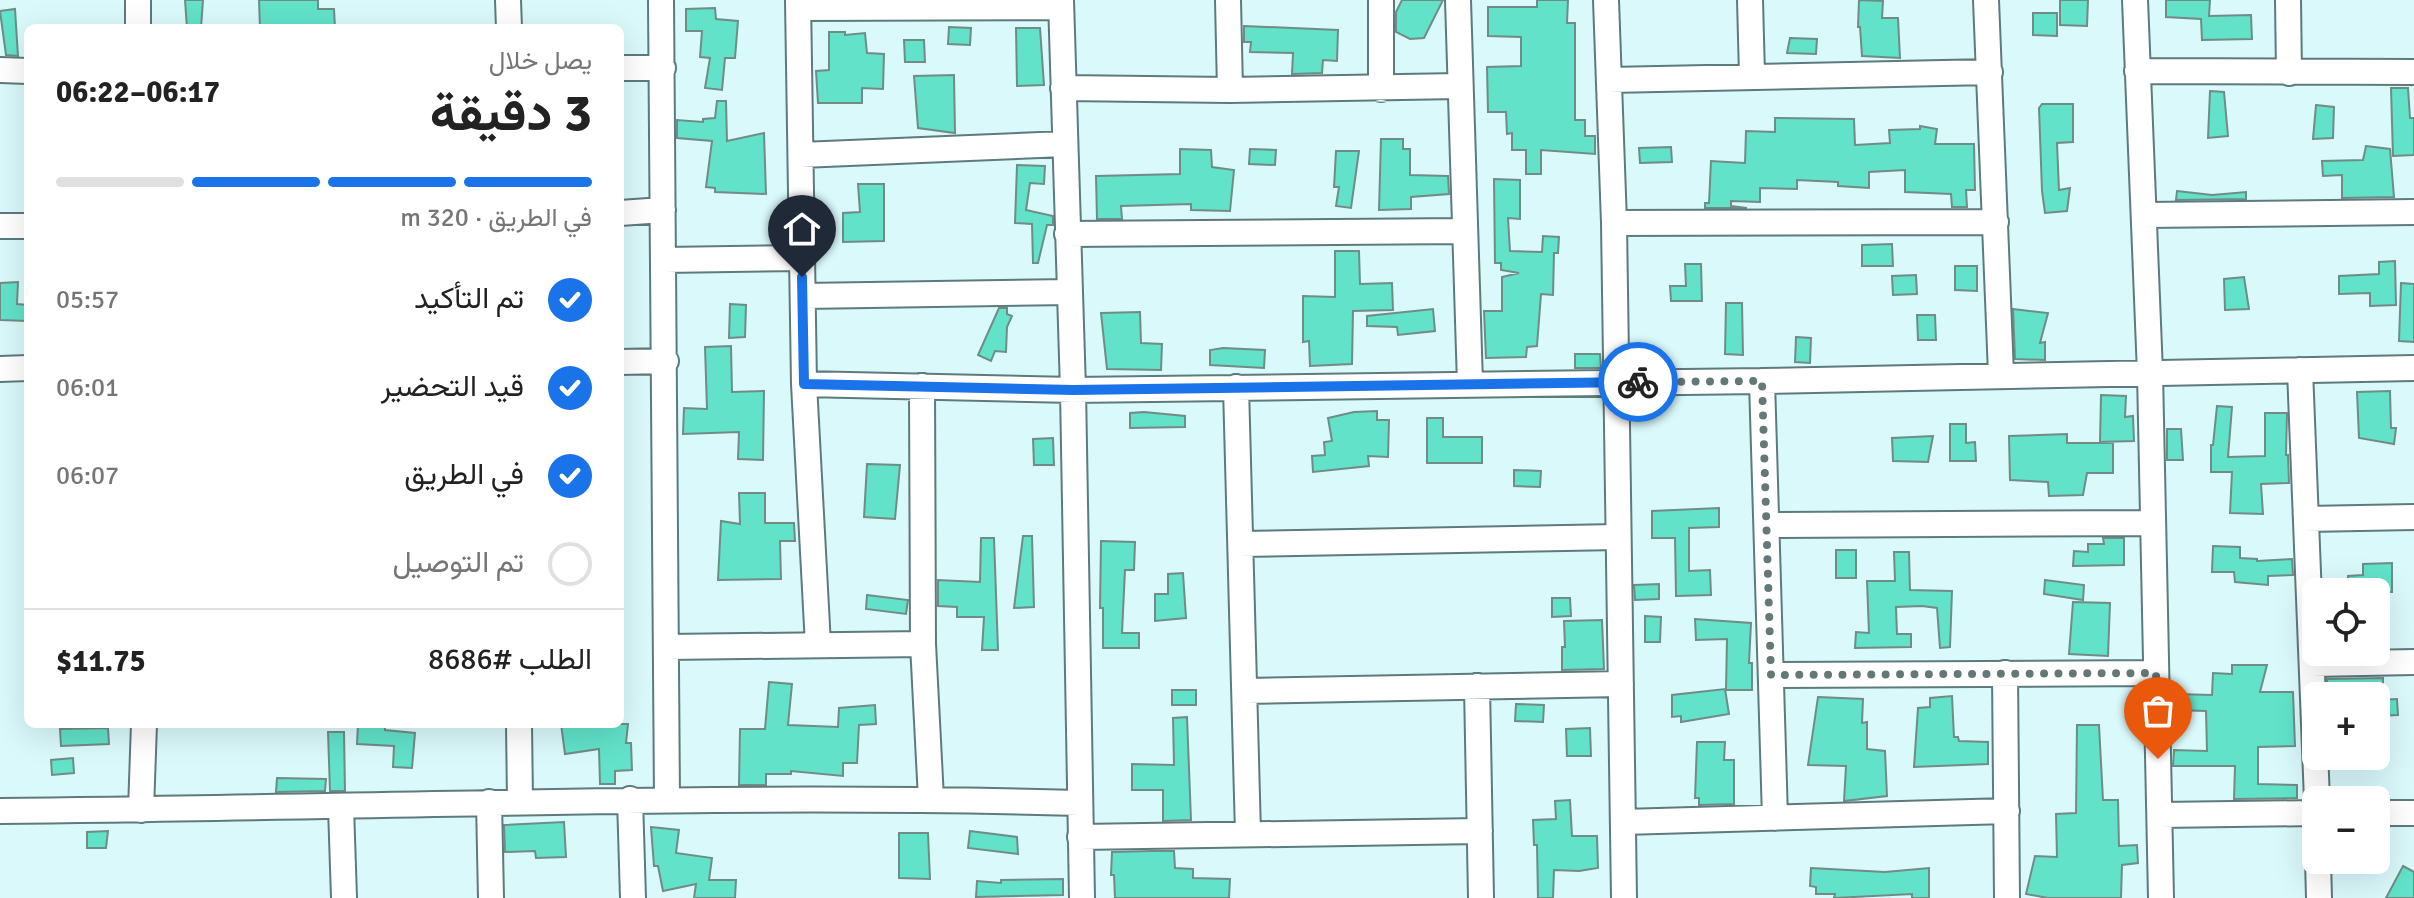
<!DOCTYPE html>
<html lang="ar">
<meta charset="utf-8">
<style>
:root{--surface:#fff;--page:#f2f2f2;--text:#222;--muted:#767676;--line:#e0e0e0;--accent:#1a73e8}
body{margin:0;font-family:Signika,Vazirmatn,sans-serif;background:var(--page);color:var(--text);direction:rtl;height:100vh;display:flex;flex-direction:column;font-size:30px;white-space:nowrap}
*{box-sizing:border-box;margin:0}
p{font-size:26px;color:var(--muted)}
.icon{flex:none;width:44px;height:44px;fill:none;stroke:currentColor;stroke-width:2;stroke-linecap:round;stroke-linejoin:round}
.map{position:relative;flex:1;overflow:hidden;direction:ltr}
.drawer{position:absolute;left:24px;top:24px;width:600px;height:704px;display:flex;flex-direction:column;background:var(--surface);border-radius:12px;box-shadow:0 8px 32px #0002;direction:rtl}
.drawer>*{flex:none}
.buttons{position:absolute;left:2302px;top:578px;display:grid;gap:16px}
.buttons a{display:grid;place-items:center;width:88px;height:88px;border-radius:12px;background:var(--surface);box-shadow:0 8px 32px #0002;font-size:40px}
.pin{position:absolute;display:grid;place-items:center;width:68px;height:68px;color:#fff;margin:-82px -34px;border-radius:50% 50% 50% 0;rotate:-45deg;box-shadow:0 0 8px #0007}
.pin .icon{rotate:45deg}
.courier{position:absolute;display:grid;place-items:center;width:80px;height:80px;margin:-40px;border:6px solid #1a73e8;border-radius:50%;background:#fff;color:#222;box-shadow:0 2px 10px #0007}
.head em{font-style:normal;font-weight:700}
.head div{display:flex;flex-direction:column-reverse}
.head{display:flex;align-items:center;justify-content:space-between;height:136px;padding:0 32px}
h1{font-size:52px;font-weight:700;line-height:60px}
.bar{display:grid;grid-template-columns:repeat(4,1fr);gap:12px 8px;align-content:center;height:96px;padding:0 32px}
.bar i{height:10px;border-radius:6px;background:var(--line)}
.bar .selected{background:var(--accent)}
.bar p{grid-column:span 4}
.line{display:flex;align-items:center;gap:20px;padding:0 32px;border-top:2px solid var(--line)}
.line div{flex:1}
ol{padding:0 32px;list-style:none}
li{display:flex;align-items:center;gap:24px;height:88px}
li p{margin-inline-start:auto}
li .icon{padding:8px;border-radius:50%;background:var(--accent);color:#fff;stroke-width:4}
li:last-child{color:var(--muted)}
li i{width:44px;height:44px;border:4px solid var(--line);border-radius:50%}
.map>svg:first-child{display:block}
.building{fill:#61e2c9;stroke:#708c85;stroke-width:2}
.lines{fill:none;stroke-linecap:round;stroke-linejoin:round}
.minor-casing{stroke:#5e7a7c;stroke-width:28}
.minor{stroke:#fff;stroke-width:24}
.done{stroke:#657878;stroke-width:8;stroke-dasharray:0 14.4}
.route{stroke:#1a73e8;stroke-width:10}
</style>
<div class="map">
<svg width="2414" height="898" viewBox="0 0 2414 898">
<rect width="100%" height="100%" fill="#daf9fb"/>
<path class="building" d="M185 0H203L201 28H187Z
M259 0H318V9H334L335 28H260Z
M1402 0H1443L1424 38 1410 39 1396 32V12Z
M1537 0H1568L1567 23H1575V120H1585V136H1595V154L1541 150V174H1526V150H1512V133L1507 134 1506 112H1488L1487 67 1521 66V37L1488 36V7H1537Z
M1859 0 1883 1 1882 18H1898L1900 58 1862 56 1860 27H1858Z
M2060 0H2088L2087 26 2060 25Z
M2166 0H2210L2209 16 2251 15 2252 39 2202 40 2201 19 2166 17Z
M715 8 716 19 738 21 735 58H725L722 90 705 88 710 58 700 57 702 31H686V9Z
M15 9 18 56 6 55 0 11Z
M2033 13H2057V36L2033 35Z
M1244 26 1338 30 1337 61 1323 60 1322 73 1292 74 1293 53 1250 52 1251 42H1244Z
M949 27 971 28 970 45 948 44Z
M1016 28H1040L1044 85 1017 86Z
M829 32H845V35L865 33 867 53 884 54 883 89 862 88V103H818L816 71 829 70Z
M1790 38 1817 39 1816 54 1787 53Z
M904 40H924L925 62H905Z
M954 75 955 133 918 128 914 76Z
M2391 88H2408L2410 118H2414V155L2393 156Z
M2210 91 2224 92 2228 136 2208 138Z
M717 101H726L727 141 764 133 766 194 715 192V188L706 187 712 141 677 138V120L703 122V119L715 118Z
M2042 104H2073V142L2057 143 2059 190 2070 188 2067 211 2045 213 2042 191 2039 108Z
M2316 105 2334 107 2333 138 2313 139Z
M1775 118 1854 119 1855 145 1890 143 1889 130 1920 129V126L1937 129 1935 144H1974L1975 190H1966L1967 207H1952L1951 194 1905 192V170L1869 172V188L1838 186V182L1797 180V189L1760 188V202L1731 201V206L1747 208H1705V203H1709L1711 161 1745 163 1746 131 1775 132Z
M1381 139H1403V149H1410V175L1448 176 1449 194 1411 197V209L1379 210Z
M2366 146 2390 149 2394 197 2342 198V175L2323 176 2322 161 2363 160Z
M1671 147 1672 162 1640 163 1639 148Z
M1180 149 1211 150 1212 167 1234 170 1230 211 1191 210V204L1121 206 1122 219H1097L1096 176 1180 174Z
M1250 149 1276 150 1275 165 1249 164Z
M1336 151H1359L1351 208 1336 206 1339 187H1334Z
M1017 165 1045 166 1044 184 1030 183 1026 210 1053 216V225H1047L1038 263H1033L1032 224 1015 223Z
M1494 179 1520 180V219L1508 218 1510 251 1542 252 1543 236 1559 237 1558 253H1554L1553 295 1541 294 1537 346 1527 347 1526 357 1486 358 1484 311H1502V277L1519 273 1501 270V263H1495Z
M858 184H884V241L843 242V213L860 212Z
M2177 191 2212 195 2246 192V199L2176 200Z
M1892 244 1893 266H1862V245Z
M1335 251H1359L1360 284 1392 283 1393 310 1353 311 1352 364 1310 366 1309 341 1303 342V296L1335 297Z
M2395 261 2396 305 2370 306V293L2339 294V276L2379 274V262Z
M1685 264H1701L1702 301H1671L1670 286H1686Z
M1955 266H1977V291L1955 290Z
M1916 275 1917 294 1893 295 1892 276Z
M2244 277 2249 309 2225 310 2224 279Z
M18 282 17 304 28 305 27 321 0 320V283Z
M2401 283 2414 284V342L2399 341Z
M1726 303H1742L1743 355 1725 354Z
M730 304 746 305 745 337 729 338Z
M999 308H1007V314L1012 316 1007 327 1006 352 995 351 991 361 978 355Z
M1433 309 1435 331 1398 335 1397 327 1367 326V316Z
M2013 309 2048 313 2040 343 2045 342V360L2015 359Z
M1140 312 1141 343 1162 344 1161 370 1107 369 1101 313Z
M1917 315H1935L1936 340H1918Z
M1796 337 1811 338 1810 363 1795 362Z
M731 346 732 392 764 391 763 460 738 459 739 432 683 434 684 408 707 409 705 347Z
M1223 348 1265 350 1264 368 1210 365V350Z
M1575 354H1600L1601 368H1575Z
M2390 391 2391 428H2396L2394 444 2359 438 2357 392Z
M2101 395 2126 396 2125 417 2133 416 2134 441 2100 442Z
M2217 406 2232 407 2228 457 2265 456V413H2287L2286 455H2288L2289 483 2261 484 2263 514 2230 513 2232 472H2211V445H2213Z
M1377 411V420H1389L1388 457 1368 456 1369 466 1313 472 1312 456 1325 455 1324 442 1332 441 1328 418 1354 412Z
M1144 412 1185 416V427L1130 428V413Z
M1427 418H1443V437H1482V463H1427Z
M1950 424H1966V443L1975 442 1976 461H1950Z
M2167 429H2181L2183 460H2167Z
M2067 434V443H2113V473H2087L2083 495 2049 496 2048 482 2010 480 2009 436Z
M1933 436 1928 462 1893 461 1892 438Z
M1053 438 1054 465H1034L1033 439Z
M867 464 900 465 895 519 864 517Z
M1514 470 1541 471 1540 487 1514 486Z
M739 493H765V523H794L795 541H780L781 579 718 580 721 521 740 524Z
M1719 508V527L1689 528V571L1710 570 1711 595 1676 596 1675 538H1652V511Z
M1023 536H1032L1034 607 1014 608Z
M981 538H994L998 650H982L984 617H957V607L938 606V580L980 582Z
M2103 538H2124V565L2073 566 2074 551 2088 552V544H2104Z
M1101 541 1135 542 1134 570H1125L1122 633H1139V648H1103V608H1100Z
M2213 546 2240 547V558L2257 559V561L2292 559 2293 575 2268 576V585L2235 582 2234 572H2212Z
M1836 550H1856V578H1836Z
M1894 552H1909L1910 590 1952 591 1950 647 1940 648 1937 608 1922 606 1896 607 1897 634H1911V647L1855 648 1856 632 1869 633 1867 581H1895Z
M2392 563V592H2348V576L2363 575V564Z
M1183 573 1186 618 1155 621V594H1168V574Z
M2045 580 2084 585 2083 600 2044 594Z
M1659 584V599L1635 600 1634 585Z
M867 595 908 600 906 614 866 609Z
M1552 598H1570L1571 616 1552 617Z
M2073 602 2110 603 2108 656 2069 654Z
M1645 616 1661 617 1660 642H1645Z
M1695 619 1751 623 1749 663H1752V690H1726L1727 639 1696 640Z
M1602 620 1604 669 1562 670V647H1565L1564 621Z
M2232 665H2267L2260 692H2293L2295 746 2258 747V784L2297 785V798L2234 799 2235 766H2173L2174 750 2207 751 2206 711 2175 710V694L2212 695 2213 673 2232 674Z
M2383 678V696H2328L2327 679Z
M769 682 792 684 788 725 838 727 839 708 875 705 876 724 859 725 857 763H843V776L791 771V774H766V785H739L740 729H765Z
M1725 689 1729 714 1681 722V716L1672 717V695Z
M1172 690H1196V705H1172Z
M1952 696 1954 737H1958L1959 741 1988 742V764L1914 767 1918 708 1930 707V698Z
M1818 697 1863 699 1862 723 1867 722V749L1885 751 1887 796 1844 801 1846 766 1808 765Z
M2397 699 2398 715 2376 716V700Z
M1516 704 1544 705 1543 722 1515 721Z
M1187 717 1191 820 1163 821V790H1132V764L1174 765 1173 718Z
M358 724H385V730L415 733 412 768 393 767 394 746 357 744Z
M561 724H628L626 743H631L632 770 615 771V784H600L599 749 565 754Z
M2077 725H2099L2103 800H2118L2119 846 2137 845 2138 863 2122 865 2121 898H2048L2026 894 2035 856 2057 857 2056 814 2076 813Z
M108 728 109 744 61 746 60 729Z
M1590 728 1591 756H1567L1566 729Z
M328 732H344L345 791H330Z
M1697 742H1725L1724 760H1734V804L1699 805V798H1695Z
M73 758 74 773 52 775 51 760Z
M277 778 326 779 325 791 276 792Z
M1570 800 1572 836H1597L1598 868 1579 871 1554 870 1553 898H1538L1537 845H1534L1533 820 1556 819 1555 801Z
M564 822 566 857 536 858 535 851 505 852 504 825Z
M651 827 679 830 676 853 712 858 709 880H736L735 898H694L696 884 663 891 658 866H654Z
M108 831 106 848H87V832Z
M970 831 1017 837 1018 854 968 848Z
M899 833H928L930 879 899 878Z
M1151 851H1174L1175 868 1193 869V878L1230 879 1229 898H1115L1114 875H1111L1112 852Z
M2403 866 2414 872V898H2386Z
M1811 868 1885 872 1929 868V898H1912V894L1834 898 1835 894H1816V887L1810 886Z
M1063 879V895L976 897 977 881 1001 883V880Z"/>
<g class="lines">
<g class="minor-casing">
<path id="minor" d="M138 0V28
M508 0 509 28
M661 0 667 800
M798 0 804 384 818 645
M1061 0 1073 390 1082 898
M1228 0 1230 90
M1381 0V89
M1458 0 1470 384
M1606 0 1614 223 1624 898
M1750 0 1752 76
M1986 0 2001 374
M2135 0 2150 373 2161 898
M2288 0 2289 73
M799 8 1061 7
M620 68H663
M0 70 28 71
M2137 71 2414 72
M1609 80 1990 72
M1063 88 1230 90 1459 86
M801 155 1064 144
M620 213 663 210
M2145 215 2414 212
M1614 223 1996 222
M0 226H28
M1067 234 1464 231
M664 260 802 258
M803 296 1070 292
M620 362 666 361
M0 369 28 368
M2300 370 2317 800
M1762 381 1775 818
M804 384 1073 390 1762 381 2414 368
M922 386 923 644 931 799
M1236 387 1248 834
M2306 519 2414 517
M1767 525 2152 523
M1241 544 1618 537
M667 647 923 644
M2312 664 2414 662
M2005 673 2007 898
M1771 675 2156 673
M1477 686 1481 898
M1245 691 1621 684
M519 724 520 801
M630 799 633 898
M489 802 491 898
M341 807 344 898
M141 810 144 724
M0 811C360 808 719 793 1079 803
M2376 813H2414
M2160 815 2316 813
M1623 822 2007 811
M1080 837 1480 831
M2318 860 2319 898"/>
</g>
<use href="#minor" class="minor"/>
</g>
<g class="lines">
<path class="done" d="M1638 382 1762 381 1771 675 2156 673 2158 759"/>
<path class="route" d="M802 277 804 384 1073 390 1638 382"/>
</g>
</svg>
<div class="buttons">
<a><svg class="icon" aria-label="locate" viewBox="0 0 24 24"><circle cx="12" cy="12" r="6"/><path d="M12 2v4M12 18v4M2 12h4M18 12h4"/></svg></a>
<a>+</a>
<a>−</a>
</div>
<div class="pin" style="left:2158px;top:759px;background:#ea580c"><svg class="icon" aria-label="bag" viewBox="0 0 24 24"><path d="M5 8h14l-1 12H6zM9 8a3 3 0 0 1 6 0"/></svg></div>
<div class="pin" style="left:802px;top:277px;background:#1f2937"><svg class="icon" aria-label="home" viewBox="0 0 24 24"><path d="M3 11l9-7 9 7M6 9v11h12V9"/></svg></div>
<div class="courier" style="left:1638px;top:382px"><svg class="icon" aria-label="bike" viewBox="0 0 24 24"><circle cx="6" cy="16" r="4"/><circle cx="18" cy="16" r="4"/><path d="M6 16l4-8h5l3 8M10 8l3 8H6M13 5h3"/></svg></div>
<section class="drawer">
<div class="head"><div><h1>3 دقيقة</h1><p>يصل خلال</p></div><em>06:17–06:22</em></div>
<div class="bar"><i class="selected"></i><i class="selected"></i><i class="selected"></i><i></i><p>في الطريق · 320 m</p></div>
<ol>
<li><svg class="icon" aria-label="check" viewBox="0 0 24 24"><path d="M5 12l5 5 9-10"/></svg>تم التأكيد<p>05:57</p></li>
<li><svg class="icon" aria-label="check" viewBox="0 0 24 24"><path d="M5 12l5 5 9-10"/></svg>قيد التحضير<p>06:01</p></li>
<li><svg class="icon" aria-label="check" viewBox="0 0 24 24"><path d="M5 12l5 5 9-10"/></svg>في الطريق<p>06:07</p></li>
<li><i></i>تم التوصيل</li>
</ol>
<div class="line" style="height:104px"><div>الطلب #8686</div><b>$11.75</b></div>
</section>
</div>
